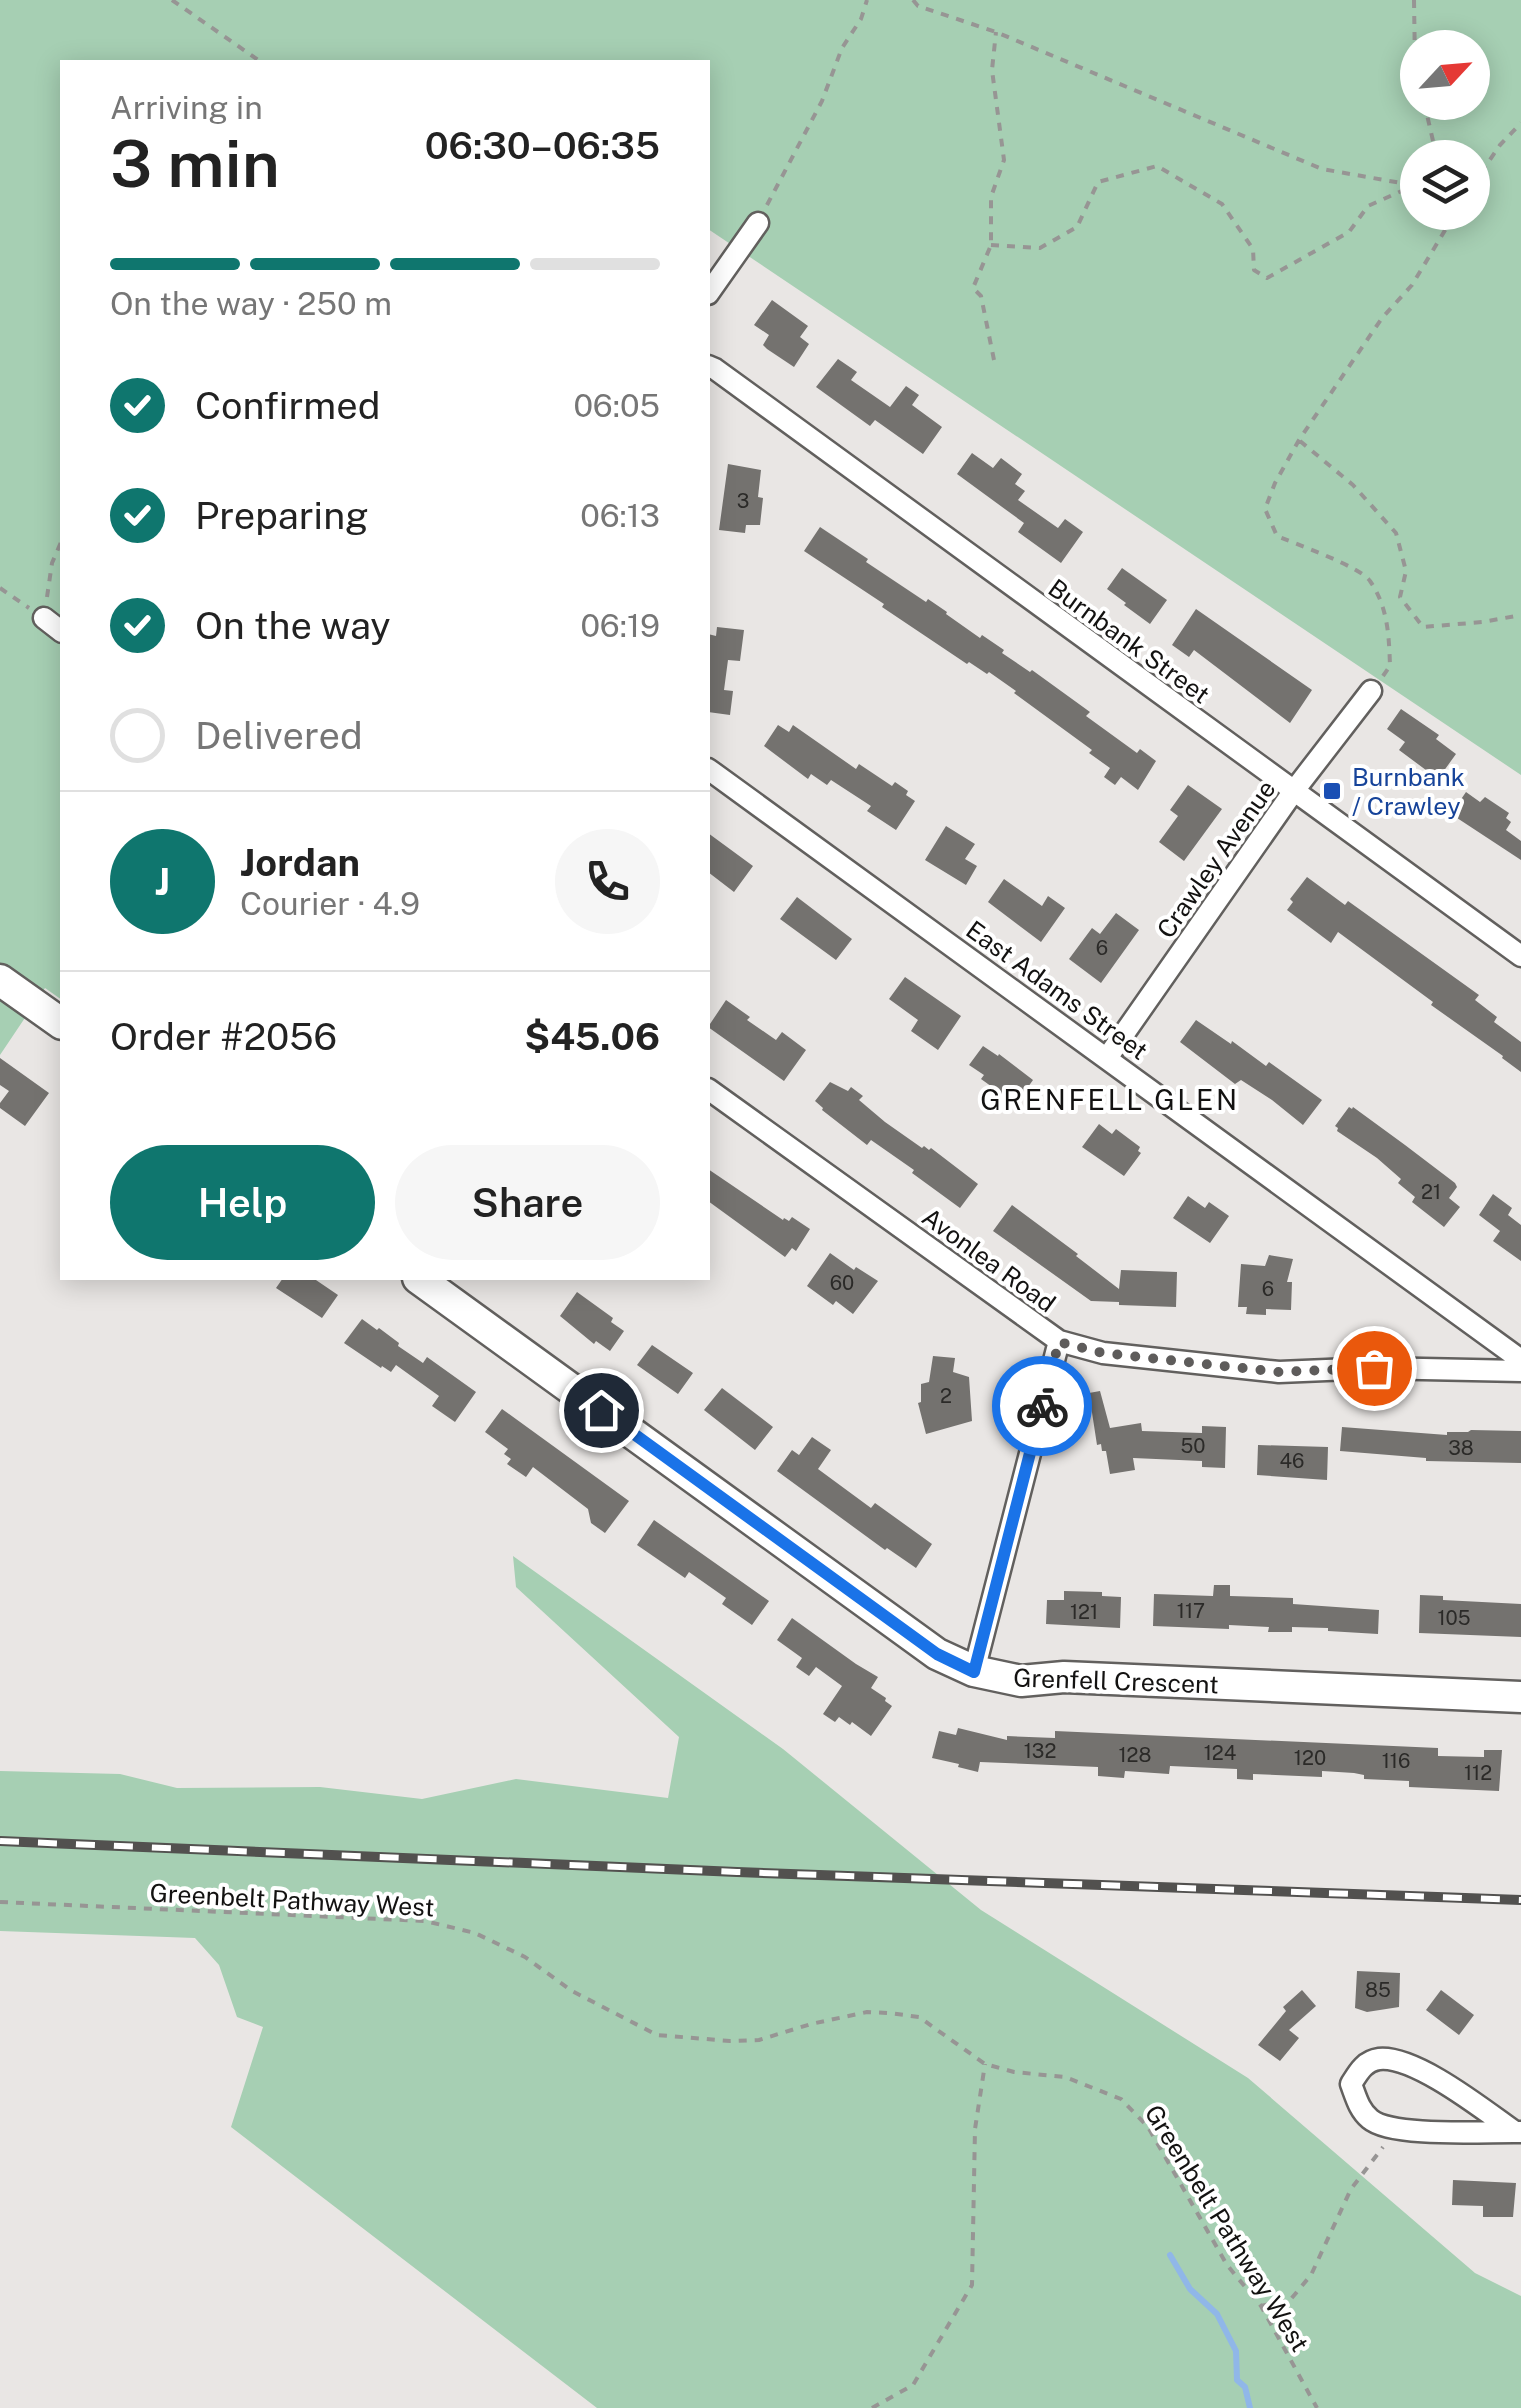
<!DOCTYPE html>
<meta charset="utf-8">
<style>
:root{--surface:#fff;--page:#f6f6f6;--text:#222;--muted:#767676;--line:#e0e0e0;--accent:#0f766e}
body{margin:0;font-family:"Public Sans",sans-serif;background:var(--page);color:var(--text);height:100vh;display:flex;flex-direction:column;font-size:38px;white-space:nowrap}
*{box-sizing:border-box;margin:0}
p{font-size:32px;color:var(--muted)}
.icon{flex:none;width:55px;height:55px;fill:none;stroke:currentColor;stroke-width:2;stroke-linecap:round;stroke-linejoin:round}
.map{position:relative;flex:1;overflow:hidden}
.sheet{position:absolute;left:60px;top:60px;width:650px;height:1220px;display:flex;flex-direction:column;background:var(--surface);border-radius:0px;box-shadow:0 5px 25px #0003}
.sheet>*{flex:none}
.needle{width:65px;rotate:64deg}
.tools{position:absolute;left:1400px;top:30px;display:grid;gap:20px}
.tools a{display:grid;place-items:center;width:90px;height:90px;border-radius:50%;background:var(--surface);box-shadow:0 5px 25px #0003;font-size:50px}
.pin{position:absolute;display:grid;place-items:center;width:85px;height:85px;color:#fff;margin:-42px;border:5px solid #fff;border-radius:50%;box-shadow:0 2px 10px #0007}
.courier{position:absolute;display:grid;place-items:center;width:100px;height:100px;margin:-50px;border:8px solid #1a73e8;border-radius:50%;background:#fff;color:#222;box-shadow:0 2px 12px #0007}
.overview em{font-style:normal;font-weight:600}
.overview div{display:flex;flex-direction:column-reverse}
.overview{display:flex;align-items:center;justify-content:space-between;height:170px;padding:0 50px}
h1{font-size:65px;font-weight:600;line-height:75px}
.bar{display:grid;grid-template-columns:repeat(4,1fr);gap:15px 10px;align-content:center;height:120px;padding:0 50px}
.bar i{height:12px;border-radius:8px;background:var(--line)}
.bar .on{background:var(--accent)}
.bar p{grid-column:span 4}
.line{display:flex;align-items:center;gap:25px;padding:0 50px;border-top:2px solid var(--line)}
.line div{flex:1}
.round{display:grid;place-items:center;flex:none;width:105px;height:105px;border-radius:52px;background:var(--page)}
ol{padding:0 50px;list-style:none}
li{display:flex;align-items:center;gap:30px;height:110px}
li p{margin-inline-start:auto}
li .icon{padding:10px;border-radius:50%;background:var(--accent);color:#fff;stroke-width:4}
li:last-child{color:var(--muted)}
li i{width:55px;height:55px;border:5px solid var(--line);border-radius:50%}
.action{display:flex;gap:20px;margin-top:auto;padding:20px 50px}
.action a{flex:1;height:115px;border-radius:60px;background:var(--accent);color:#fff;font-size:40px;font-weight:600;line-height:115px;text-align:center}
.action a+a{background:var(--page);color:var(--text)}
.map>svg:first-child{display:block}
.green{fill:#a6cfb3;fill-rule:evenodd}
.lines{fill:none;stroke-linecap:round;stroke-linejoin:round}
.stream{stroke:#90b7e8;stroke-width:6}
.building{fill:#74726f}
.street-casing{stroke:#62605e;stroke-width:25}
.secondary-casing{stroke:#62605e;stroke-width:35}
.path{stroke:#979594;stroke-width:4;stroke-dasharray:8 8;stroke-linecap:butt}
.street{stroke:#fff;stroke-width:20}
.secondary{stroke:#fff;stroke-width:30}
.rail-casing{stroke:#52514f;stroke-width:10}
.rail{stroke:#fff;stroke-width:6;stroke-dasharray:19;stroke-linecap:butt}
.done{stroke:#5e5c5b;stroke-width:10;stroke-dasharray:0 18}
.route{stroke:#1a73e8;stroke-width:12}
.transit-dot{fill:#1a4fb4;stroke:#fff;stroke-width:4}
.labels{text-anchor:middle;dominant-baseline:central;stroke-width:8;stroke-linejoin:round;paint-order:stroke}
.number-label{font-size:20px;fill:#2b2a28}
.street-label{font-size:25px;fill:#131211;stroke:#fff}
.transit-label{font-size:25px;fill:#164399;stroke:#fff;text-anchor:start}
.neighbourhood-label{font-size:28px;letter-spacing:2.5px;fill:#131211;stroke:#fff}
</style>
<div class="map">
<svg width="1521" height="2408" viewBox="0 0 1521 2408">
<rect width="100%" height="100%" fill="#e9e6e4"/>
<path class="green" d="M0 0H1521V775L708 229V62H62V1000L45 988 0 1055ZM1418 48H1472V102H1418ZM1418 158H1472V212H1418Z
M513 1556 783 1749 981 1910 1248 2078 1475 2273 1521 2296V2408H597L231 2127 263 2027 237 2017 219 1965 195 1938 0 1931V1771L120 1774 177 1788 320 1787 422 1799 516 1779 668 1798 679 1737 516 1587Z"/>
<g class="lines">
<path class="stream" d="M1170 2255 1190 2289 1217 2314 1236 2351 1237 2380 1245 2387 1250 2408"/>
</g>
<path class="building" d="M772 300 808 326 800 337 809 344 794 367 767 349 763 345 769 335 754 325Z
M838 359 857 372 851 380 890 407 906 386 919 395 912 405 942 427 923 454 875 420 870 426 816 387Z
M972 453 993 468 1001 458 1022 474 1015 484 1025 491 1018 500 1058 528 1065 519 1083 532 1061 563 1018 532 1024 523 957 474Z
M728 464 761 470 758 497 763 498 760 525H746L745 533 719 530Z
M820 527 868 559 866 562 926 602 928 599 947 612 946 614 980 638 982 635 1004 650 1002 653 1030 672 1032 670 1090 712 1086 716 1137 753 1140 749 1156 761 1138 790 1121 777 1115 785 1104 777 1110 768 1089 753 1092 750 1014 693 1016 691 989 672 987 674 969 662 967 664 882 607 884 604 804 551Z
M1122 568 1167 600 1150 624 1124 605 1126 603 1107 589Z
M1196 609 1312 690 1290 723 1194 650 1189 657 1172 645Z
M717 627 744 630 740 661 728 660 724 690 733 691 730 715 708 712V634L716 636Z
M1401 709 1439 735 1436 739 1456 754 1438 779 1399 750 1405 742 1387 729Z
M778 725 789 732 793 725 856 769 859 764 892 786 895 782 908 791 906 795 915 801 896 830 867 811 871 806 831 780 827 785 811 774 808 779 764 746Z
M1188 785 1222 809 1184 861 1159 842 1178 816 1170 810Z
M1466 792 1480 802 1485 797 1509 813 1506 818 1511 822 1506 830 1521 841V860L1451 814Z
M946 826 975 844 965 859 977 866 966 885 925 860Z
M708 833 753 866 734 892 708 872Z
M1307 877 1345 905 1348 901 1479 995 1475 1000 1497 1017 1494 1022 1521 1042V1072L1502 1058 1503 1056 1431 1005 1433 1002 1338 932 1331 943 1287 910 1293 902 1290 899Z
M1004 879 1042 906 1048 896 1065 908 1041 942 988 902Z
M797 897 852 939 836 960 780 919Z
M1116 913 1139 930 1101 983 1069 959 1092 928 1100 934Z
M905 977 961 1016 938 1050 911 1031 918 1020 889 999Z
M726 1000 750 1017 747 1020 776 1040 782 1032 806 1050 784 1081 708 1027Z
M1196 1020 1231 1044 1232 1041 1266 1066 1269 1062 1322 1100 1303 1125 1272 1100 1241 1080 1235 1084 1180 1042Z
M983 1046 998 1056 999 1054 1033 1080 1016 1104 981 1079 984 1075 969 1065Z
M0 1058 49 1093 25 1126 0 1108V1103L9 1091 0 1085Z
M830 1082 848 1091 851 1087 863 1096 859 1100 885 1122 922 1148 924 1146 929 1150 931 1148 978 1184 960 1208 912 1173 914 1170 871 1140 867 1145 822 1110 823 1108 815 1101Z
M1349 1107 1352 1109 1353 1107 1405 1145 1455 1183 1457 1187 1449 1198 1460 1207 1444 1227 1412 1202 1415 1197 1398 1183 1401 1179 1377 1158 1337 1131 1338 1128 1335 1126Z
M1099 1124 1112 1134 1116 1129 1140 1147 1138 1151 1141 1153 1124 1176 1082 1147Z
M708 1169 783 1220 784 1218 789 1221 792 1217 810 1229 796 1251 792 1248 785 1257 708 1201Z
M1493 1194 1512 1208 1508 1215 1521 1225V1261L1493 1241 1500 1231 1479 1215Z
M1188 1196 1205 1208 1209 1202 1229 1216 1210 1243 1173 1218Z
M1012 1205 1078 1254 1076 1256 1119 1289 1121 1270 1177 1272 1176 1307 1119 1305V1302L1091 1301 993 1231Z
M830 1253 854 1270 856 1267 878 1281 853 1314 836 1301 833 1305 807 1286Z
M1269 1255 1293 1259 1287 1282H1292L1291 1310 1266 1309V1315L1246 1314 1247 1307H1238L1241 1264 1265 1266Z
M283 1278H313L338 1295 322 1318 276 1288Z
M577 1292 613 1318 611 1322 624 1331 610 1351 596 1341 594 1344 560 1316Z
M362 1319 377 1330 379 1328 399 1343 398 1346 423 1363 427 1357 476 1392 455 1422 432 1406 439 1396 396 1365 391 1372 382 1366 381 1368 344 1343Z
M652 1345 693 1373 678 1394 637 1365Z
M933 1356 955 1358 953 1372 969 1377 972 1421 926 1434 918 1403 921 1402V1384L929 1382Z
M722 1388 773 1427 755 1450 704 1410Z
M1100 1391 1110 1428 1141 1423 1142 1431 1202 1433V1426L1226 1427 1225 1468 1202 1467V1461L1133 1458 1135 1470 1110 1474 1106 1451H1102L1101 1444 1097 1445 1089 1393Z
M502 1409 629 1501 605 1533 591 1523 588 1509 533 1467 526 1477 507 1464 511 1459 504 1454 508 1449 485 1432Z
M1342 1427 1447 1435V1432H1468L1471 1430 1521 1431V1463L1426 1461V1458L1340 1451Z
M812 1437 831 1450 818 1469 871 1508 875 1503 932 1544 916 1568 887 1548 885 1550 777 1471 792 1450 799 1455Z
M1258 1445 1328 1447 1327 1480 1257 1475Z
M654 1520 769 1601 752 1625 722 1604 726 1598 689 1572 685 1578 637 1545Z
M1214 1585H1230V1596L1293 1598V1604L1379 1610 1378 1634 1328 1631V1628L1292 1627V1632H1268L1269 1627 1229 1625V1629L1153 1626 1154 1594 1213 1596Z
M1064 1591 1102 1592V1596L1121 1597 1120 1628 1046 1624 1047 1600H1064Z
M1420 1595 1443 1596V1600L1521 1604V1637L1419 1633Z
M792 1618 856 1664 878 1677 871 1688 886 1698 885 1701 892 1706 871 1736 852 1722 850 1725 839 1717 835 1722 823 1714 842 1686 816 1667 809 1676 796 1667 802 1658 777 1640Z
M958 1728 1007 1740V1736L1055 1738V1731L1438 1748V1756L1484 1757V1750H1502L1499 1791 1409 1787V1781L1364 1779V1775L1354 1773 1322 1771V1777L1253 1774V1780L1237 1779V1769L1170 1766 1169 1774 1125 1771 1124 1778 1098 1776V1767L980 1762 978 1772 958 1767 959 1764 932 1758 939 1731 956 1735Z
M1357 1971 1400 1973 1399 2007 1367 2012 1355 2008Z
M1302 1990 1316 2006 1289 2030 1299 2038 1280 2061 1258 2045 1286 2011 1283 2007Z
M1441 1990 1474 2015 1459 2035 1426 2010Z
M1453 2180 1516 2183 1513 2217H1483V2206L1452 2205Z"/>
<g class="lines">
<g class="street-casing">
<path id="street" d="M708 294 758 223
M708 366 715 369 1521 956
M44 618 62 632
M708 769 1521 1360
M1107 1058 1293 792 1371 691
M708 1089 1059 1341 1103 1353 1279 1372 1374 1368 1521 1371
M974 1671 1059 1341
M1515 2132C1485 2111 1415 2055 1379 2059 1364 2061 1358 2073 1351 2084 1356 2097 1359 2110 1370 2119 1392 2138 1490 2131 1521 2132"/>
</g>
<g class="secondary-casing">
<path id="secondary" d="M0 980 62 1024
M418 1278 937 1654 974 1671 1021 1681 1064 1677 1521 1697"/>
</g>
<path class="path" d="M172 0 261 62
M913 0 918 6 996 32 1322 169 1418 186
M1414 0 1415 65 1418 76
M1424 102 1437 158
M1472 186 1500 145 1521 123
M767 205 822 101 842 48 861 19 867 0
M991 245 1040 248 1077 227 1098 182 1157 166 1222 204 1253 249 1254 270 1267 278 1349 232 1368 206 1415 185
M994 360 981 296 973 288 991 245V197L1004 160 992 70 996 32
M1300 441 1353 485 1396 533 1406 571 1400 597 1423 627 1483 622 1521 615
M0 588 29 608
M47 597 52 563 62 540
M1383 676 1390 666C1389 636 1388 607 1370 581 1361 567 1296 544 1277 536L1265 509 1275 483 1299 440 1382 318 1412 285 1456 212
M0 1902 425 1921 475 1933 525 1957 572 1991 657 2035 730 2041 759 2040 811 2024 867 2012 889 2013 919 2017 985 2064 1014 2072 1065 2077 1121 2099 1148 2127 1227 2265 1261 2306 1317 2408
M1261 2306 1291 2299 1311 2275 1351 2189 1383 2147
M872 2408 913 2385 972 2285 975 2129 985 2064"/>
<use href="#street" class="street"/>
<use href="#secondary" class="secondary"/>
<g class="rail-casing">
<path id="rail" d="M0 1841 737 1872 1521 1900"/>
</g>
<use href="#rail" class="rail"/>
</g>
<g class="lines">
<path class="done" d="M1042 1406 1059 1342 1103 1353 1279 1372 1374 1368"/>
<path class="route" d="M601 1410 937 1654 974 1672 1042 1406"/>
</g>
<rect class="transit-dot" x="1322" y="781" width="20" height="20" rx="5"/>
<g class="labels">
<g class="number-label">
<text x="743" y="501">3</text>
<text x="1102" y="948">6</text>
<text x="1431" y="1192">21</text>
<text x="842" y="1283">60</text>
<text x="1268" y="1289">6</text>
<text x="946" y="1396">2</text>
<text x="1193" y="1446">50</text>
<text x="1461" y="1448">38</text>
<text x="1292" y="1461">46</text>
<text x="1191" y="1611">117</text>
<text x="1084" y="1612">121</text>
<text x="1454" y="1618">105</text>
<text x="1040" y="1751">132</text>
<text x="1220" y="1753">124</text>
<text x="1135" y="1755">128</text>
<text x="1310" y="1758">120</text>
<text x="1396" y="1761">116</text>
<text x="1478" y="1773">112</text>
<text x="1378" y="1990">85</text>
</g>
<g class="street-label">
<text transform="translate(1129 641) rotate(36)">Burnbank Street</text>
<text transform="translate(1216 859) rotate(-55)">Crawley Avenue</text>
<text transform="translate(1057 990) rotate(36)">East Adams Street</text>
<text transform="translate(989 1260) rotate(36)">Avonlea Road</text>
<text transform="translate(1116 1681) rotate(2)">Grenfell Crescent</text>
<text transform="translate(292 1900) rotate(3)">Greenbelt Pathway West</text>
<text transform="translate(1227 2228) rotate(58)">Greenbelt Pathway West</text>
</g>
<g class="transit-label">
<text x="1352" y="777">Burnbank<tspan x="1352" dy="29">/ Crawley</tspan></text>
</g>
<g class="neighbourhood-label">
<text x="1110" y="1099">GRENFELL GLEN</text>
</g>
</g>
</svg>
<div class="tools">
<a><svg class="needle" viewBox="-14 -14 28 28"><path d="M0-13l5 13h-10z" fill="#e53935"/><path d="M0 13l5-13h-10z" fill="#767676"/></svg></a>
<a><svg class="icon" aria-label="layers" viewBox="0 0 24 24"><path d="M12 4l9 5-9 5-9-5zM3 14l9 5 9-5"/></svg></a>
</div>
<div class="pin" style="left:1374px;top:1368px;background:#ea580c"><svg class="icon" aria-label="bag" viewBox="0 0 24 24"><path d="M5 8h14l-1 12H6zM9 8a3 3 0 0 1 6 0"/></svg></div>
<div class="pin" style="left:601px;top:1410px;background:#1f2937"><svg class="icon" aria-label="home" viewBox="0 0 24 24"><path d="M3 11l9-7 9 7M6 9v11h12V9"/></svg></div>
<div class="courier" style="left:1042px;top:1406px"><svg class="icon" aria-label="bike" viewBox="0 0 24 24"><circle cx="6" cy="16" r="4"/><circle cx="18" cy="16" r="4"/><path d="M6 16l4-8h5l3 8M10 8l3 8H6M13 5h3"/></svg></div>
<section class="sheet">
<div class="overview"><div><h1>3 min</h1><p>Arriving in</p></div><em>06:30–06:35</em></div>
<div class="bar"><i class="on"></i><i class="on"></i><i class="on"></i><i></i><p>On the way · 250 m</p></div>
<ol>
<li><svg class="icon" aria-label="check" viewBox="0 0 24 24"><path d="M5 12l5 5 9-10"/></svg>Confirmed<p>06:05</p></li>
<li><svg class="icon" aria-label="check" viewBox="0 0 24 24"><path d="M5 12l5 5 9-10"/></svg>Preparing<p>06:13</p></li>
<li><svg class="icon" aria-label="check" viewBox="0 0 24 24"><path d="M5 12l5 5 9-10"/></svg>On the way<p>06:19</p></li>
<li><i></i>Delivered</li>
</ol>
<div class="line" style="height:180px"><b class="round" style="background:var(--accent);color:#fff">J</b><div><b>Jordan</b><p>Courier · 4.9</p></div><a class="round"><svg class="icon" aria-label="phone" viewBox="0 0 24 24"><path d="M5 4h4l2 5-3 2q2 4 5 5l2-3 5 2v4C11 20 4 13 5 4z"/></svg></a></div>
<div class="line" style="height:130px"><div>Order #2056</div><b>$45.06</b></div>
<div class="action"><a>Help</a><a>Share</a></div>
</section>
</div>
